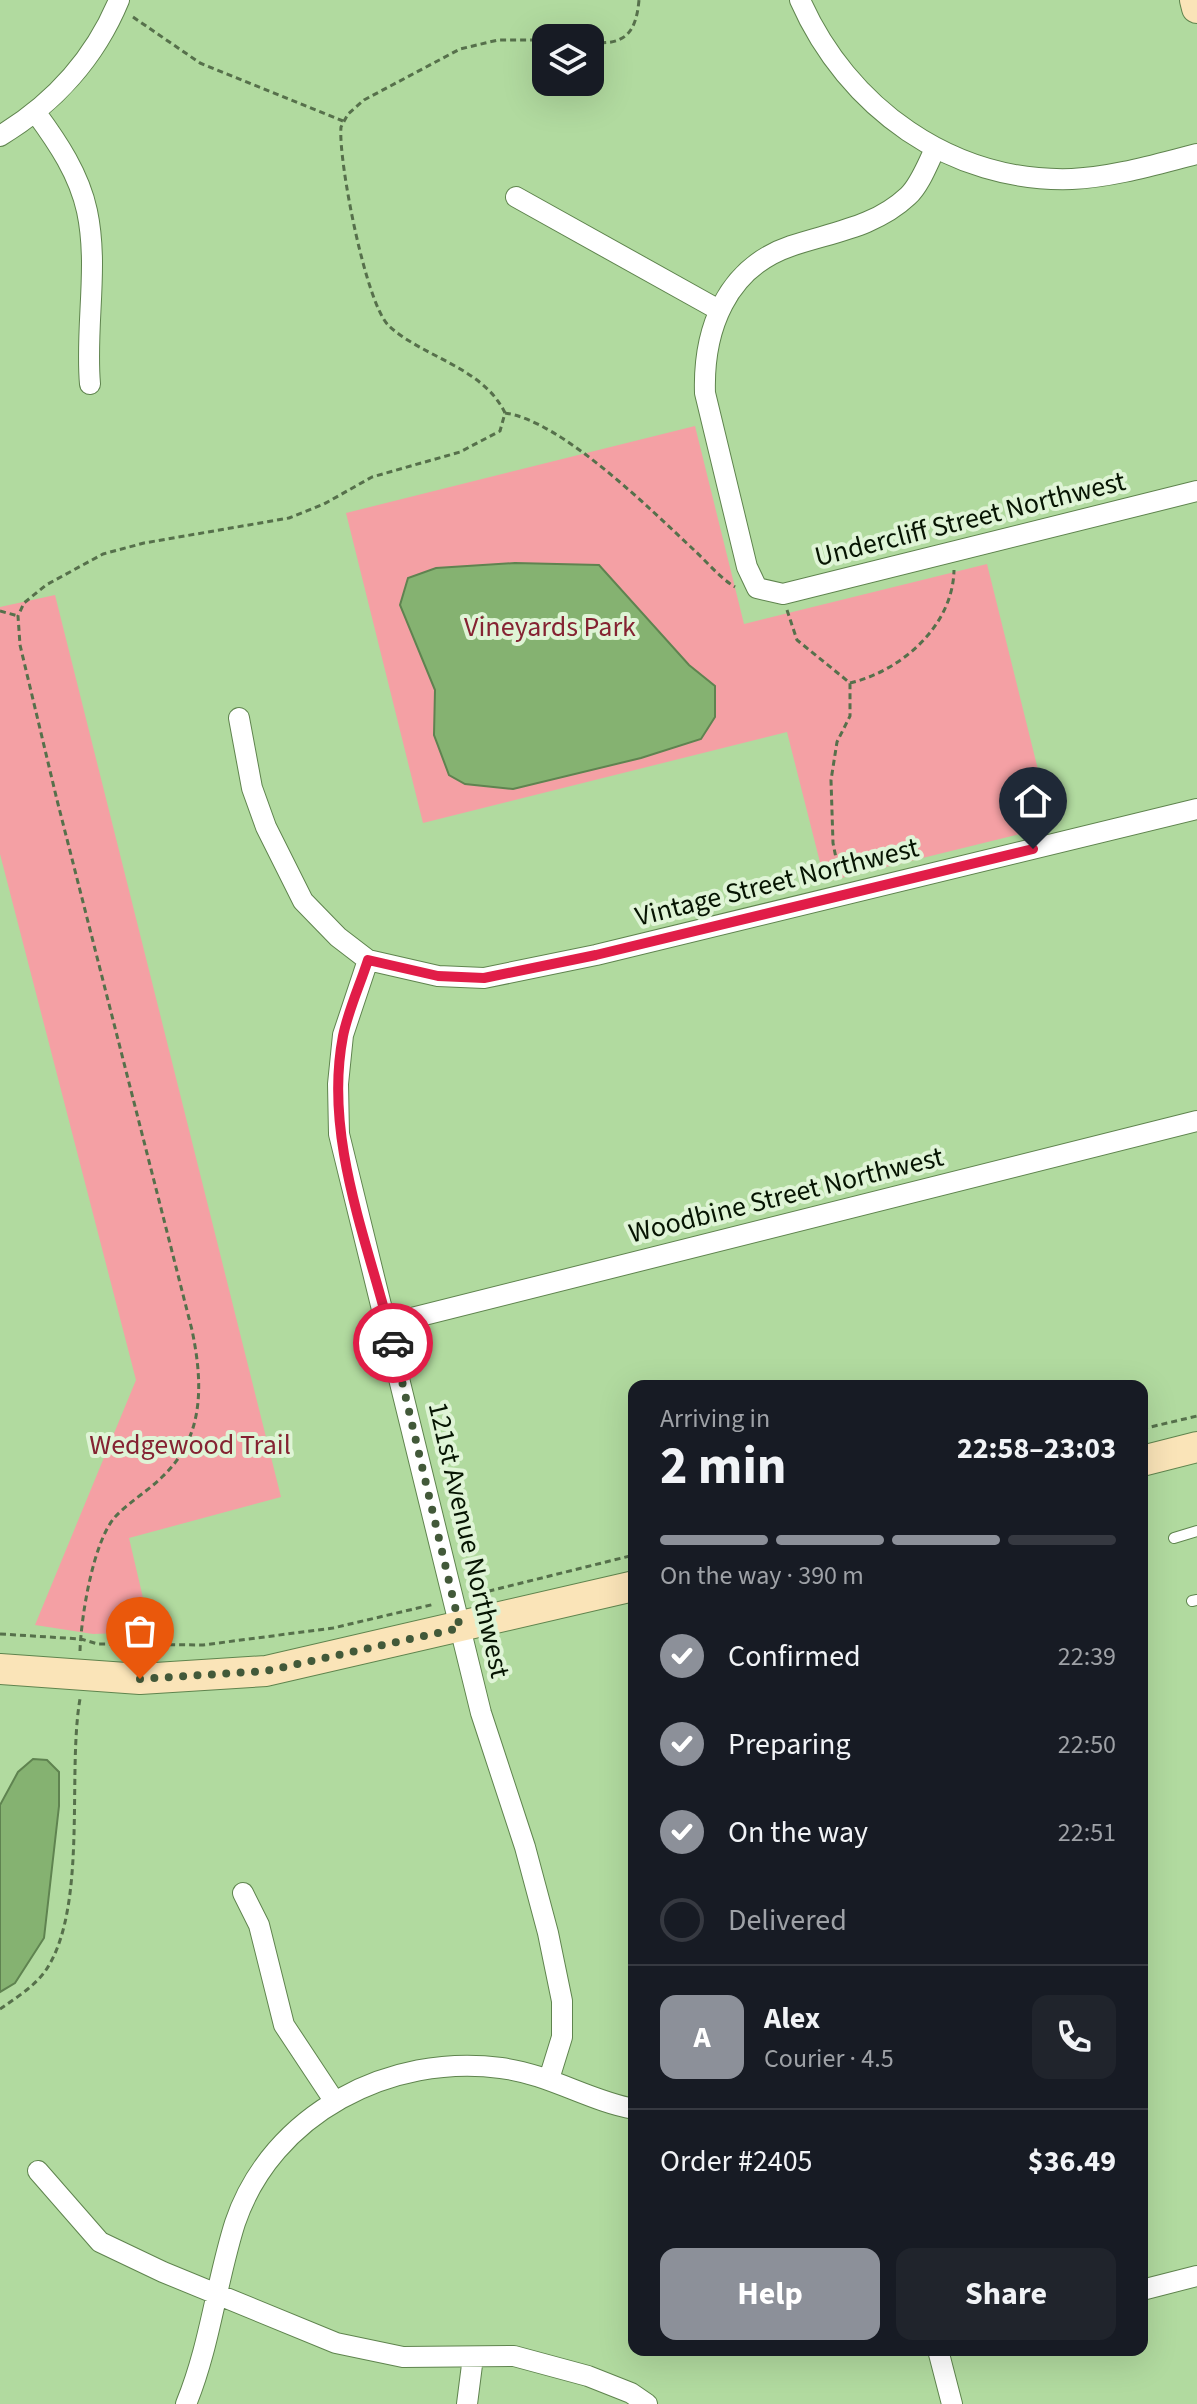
<!DOCTYPE html>
<meta charset="utf-8">
<style>
:root{--surface:#171b24;--page:#20242c;--text:#f1f3f6;--muted:#9ea1a6;--line:#363941;--accent:#8c9099}
body{margin:0;font-family:"Source Sans 3",sans-serif;background:var(--page);color:var(--text);height:100vh;display:flex;flex-direction:column;font-size:30px;white-space:nowrap}
*{box-sizing:border-box;margin:0}
p{font-size:26px;color:var(--muted)}
.icon{flex:none;width:44px;height:44px;fill:none;stroke:currentColor;stroke-width:2;stroke-linecap:round;stroke-linejoin:round}
.map{position:relative;flex:1;overflow:hidden}
.sheet{position:absolute;left:628px;top:1380px;width:520px;height:976px;display:flex;flex-direction:column;background:var(--surface);border-radius:16px;box-shadow:0 8px 32px #0002}
.sheet>*{flex:none}
.tools{position:absolute;left:532px;top:24px;display:grid;gap:16px}
.tools a{display:grid;place-items:center;width:72px;height:72px;border-radius:16px;background:var(--surface);box-shadow:0 8px 32px #0002;font-size:40px}
.pin{position:absolute;display:grid;place-items:center;width:68px;height:68px;color:#fff;margin:-82px -34px;border-radius:50% 50% 50% 0;rotate:-45deg;box-shadow:0 0 8px #0007}
.pin .icon{rotate:45deg}
.courier{position:absolute;display:grid;place-items:center;width:80px;height:80px;margin:-40px;border:6px solid #e11d48;border-radius:50%;background:#fff;color:#222;box-shadow:0 2px 10px #0007}
.overview em{font-style:normal;font-weight:700}
.overview div{display:flex;flex-direction:column-reverse}
.overview{display:flex;align-items:center;justify-content:space-between;height:136px;padding:0 32px}
h1{font-size:52px;font-weight:700;line-height:60px}
.bar{display:grid;grid-template-columns:repeat(4,1fr);gap:12px 8px;align-content:center;height:96px;padding:0 32px}
.bar i{height:10px;border-radius:6px;background:var(--line)}
.bar .on{background:var(--accent)}
.bar p{grid-column:span 4}
.line{display:flex;align-items:center;gap:20px;padding:0 32px;border-top:2px solid var(--line)}
.line div{flex:1}
.round{display:grid;place-items:center;flex:none;width:84px;height:84px;border-radius:16px;background:var(--page)}
ol{padding:0 32px;list-style:none}
li{display:flex;align-items:center;gap:24px;height:88px}
li p{margin-inline-start:auto}
li .icon{padding:8px;border-radius:50%;background:var(--accent);color:#fff;stroke-width:4}
li:last-child{color:var(--muted)}
li i{width:44px;height:44px;border:4px solid var(--line);border-radius:50%}
.primary-button{display:flex;gap:16px;margin-top:auto;padding:16px 32px}
.primary-button a{flex:1;height:92px;border-radius:16px;background:var(--accent);color:#fff;font-size:32px;font-weight:700;line-height:92px;text-align:center}
.primary-button a+a{background:var(--page);color:var(--text)}
.map>svg:first-child{display:block}
.green{fill:#f4a0a4}
.water{fill:#85b271;stroke:#5f8350;stroke-width:2}
.lines{fill:none;stroke-linecap:round;stroke-linejoin:round}
.lane-casing{stroke:#5f844e;stroke-width:12}
.street-casing{stroke:#5f844e;stroke-width:22}
.secondary-casing{stroke:#5f844e;stroke-width:32}
.path{stroke:#56704b;stroke-width:3;stroke-dasharray:6 4;stroke-linecap:butt}
.lane{stroke:#fff;stroke-width:10}
.street{stroke:#fff;stroke-width:20}
.secondary{stroke:#fae4b8;stroke-width:30}
.done{stroke:#425939;stroke-width:8;stroke-dasharray:0 14.4}
.route{stroke:#e11d48;stroke-width:10}
.labels{text-anchor:middle;dominant-baseline:central;stroke-width:8;stroke-linejoin:round;paint-order:stroke}
.street-label{font-size:28px;fill:#061402;stroke:#dff4d6}
.park-label{font-size:28px;fill:#852332;stroke:#dff4d6}
</style>
<div class="map">
<svg width="1197" height="2404" viewBox="0 0 1197 2404">
<rect width="100%" height="100%" fill="#b1da9f"/>
<path class="green" d="M695 426 744 624 987 564 1052 826 825 882 787 732 423 823 346 513Z
M55 595 281 1497 129 1538 151 1632 93 1634 35 1625 136 1380 0 854V607Z"/>
<path class="water" d="M515 563 599 565 689 665 715 686V717L701 739 641 758 513 789 465 784 449 775 434 735 435 690 400 605 408 578 436 568Z
M33 1759 47 1760 59 1772V1806L44 1938 15 1983 0 1992V1805L18 1772Z"/>
<g class="lines">
<g class="lane-casing">
<path id="lane" d="M1174 1538 1197 1531
M1192 1601 1197 1600"/>
</g>
<g class="street-casing">
<path id="street" d="M800 0C847 107 951 183 1072 179 1114 177 1157 164 1197 154
M36 113C58 143 79 174 87 211 99 267 85 327 90 384
M0 136C53 104 95 58 119 0
M935 149C928 163 920 185 908 196 875 227 833 232 791 246 726 268 703 330 705 393L747 567 757 588 783 594 1197 491
M516 197 717 309
M239 718 252 788 266 827 303 901 338 937 368 960 343 1035 338 1084 339 1134 481 1713 525 1847 548 1933 562 2001V2037L549 2079
M368 960 438 976 484 978 596 955 1197 809
M388 1324 1197 1121
M243 1893 259 1925 284 2025 333 2099
M38 2171 100 2242 163 2272 336 2343 403 2357 514 2356 588 2376 631 2393 647 2404
M1142 2290 1197 2276
M938 2350 952 2404
M186 2404C210 2346 216 2283 235 2223 272 2113 391 2053 501 2068 549 2074 589 2101 634 2109
M467 2404 473 2357"/>
</g>
<g class="secondary-casing">
<path id="secondary" d="M1195 0 1197 8
M1142 1461 1197 1447
M0 1669 140 1679 266 1671 634 1586"/>
</g>
<path class="path" d="M133 17 200 63 343 121
M590 42C624 46 636 34 639 0
M505 413C562 421 651 510 694 550 707 562 720 578 735 587
M787 610 797 640 850 683V716L837 742 831 780 833 843 840 878
M0 611 18 616
M850 683C901 671 953 626 954 570
M1142 1429 1197 1416
M469 1596 634 1555
M0 1634 81 1639 98 1644 203 1645 333 1628 435 1604
M80 1651C81 1617 93 1542 115 1517 129 1502 148 1491 162 1477 205 1437 203 1383 192 1330L57 800 20 645 18 616 24 603 46 585 103 554 144 543 289 518 324 504 372 477 460 452 500 431 505 413C483 367 424 358 389 326 366 305 338 160 341 127L348 114 364 100 460 49 498 40H546
M0 2009C16 1998 35 1986 46 1970 88 1907 67 1773 80 1699"/>
<use href="#lane" class="lane"/>
<use href="#street" class="street"/>
<use href="#secondary" class="secondary"/>
</g>
<g class="lines">
<path class="done" d="M140 1679 266 1671 460 1628 393 1343"/>
<path class="route" d="M393 1343C369 1244 323 1139 343 1036 348 1011 360 985 368 960L438 976 484 978 596 955 1033 849"/>
</g>
<g class="labels">
<g class="street-label">
<text transform="translate(970 519) rotate(-14)">Undercliff Street Northwest</text>
<text transform="translate(777 882) rotate(-14)">Vintage Street Northwest</text>
<text transform="translate(786 1195) rotate(-14)">Woodbine Street Northwest</text>
<text transform="translate(469 1540) rotate(77)">121st Avenue Northwest</text>
</g>
<g class="park-label">
<text x="550" y="627">Vineyards Park</text>
<text x="190" y="1445">Wedgewood Trail</text>
</g>
</g>
</svg>
<div class="tools">
<a><svg class="icon" aria-label="layers" viewBox="0 0 24 24"><path d="M12 4l9 5-9 5-9-5zM3 14l9 5 9-5"/></svg></a>
</div>
<div class="pin" style="left:140px;top:1679px;background:#ea580c"><svg class="icon" aria-label="bag" viewBox="0 0 24 24"><path d="M5 8h14l-1 12H6zM9 8a3 3 0 0 1 6 0"/></svg></div>
<div class="pin" style="left:1033px;top:849px;background:#1f2937"><svg class="icon" aria-label="home" viewBox="0 0 24 24"><path d="M3 11l9-7 9 7M6 9v11h12V9"/></svg></div>
<div class="courier" style="left:393px;top:1343px"><svg class="icon" aria-label="car" viewBox="0 0 24 24"><path d="M5 17H2v-5l4-1 3-4h7l3 4 3 1v5h-3M9 17h6M6 11h13"/><circle cx="7" cy="17" r="2"/><circle cx="17" cy="17" r="2"/></svg></div>
<section class="sheet">
<div class="overview"><div><h1>2 min</h1><p>Arriving in</p></div><em>22:58–23:03</em></div>
<div class="bar"><i class="on"></i><i class="on"></i><i class="on"></i><i></i><p>On the way · 390 m</p></div>
<ol>
<li><svg class="icon" aria-label="check" viewBox="0 0 24 24"><path d="M5 12l5 5 9-10"/></svg>Confirmed<p>22:39</p></li>
<li><svg class="icon" aria-label="check" viewBox="0 0 24 24"><path d="M5 12l5 5 9-10"/></svg>Preparing<p>22:50</p></li>
<li><svg class="icon" aria-label="check" viewBox="0 0 24 24"><path d="M5 12l5 5 9-10"/></svg>On the way<p>22:51</p></li>
<li><i></i>Delivered</li>
</ol>
<div class="line" style="height:144px"><b class="round" style="background:var(--accent);color:#fff">A</b><div><b>Alex</b><p>Courier · 4.5</p></div><a class="round"><svg class="icon" aria-label="phone" viewBox="0 0 24 24"><path d="M5 4h4l2 5-3 2q2 4 5 5l2-3 5 2v4C11 20 4 13 5 4z"/></svg></a></div>
<div class="line" style="height:104px"><div>Order #2405</div><b>$36.49</b></div>
<div class="primary-button"><a>Help</a><a>Share</a></div>
</section>
</div>
